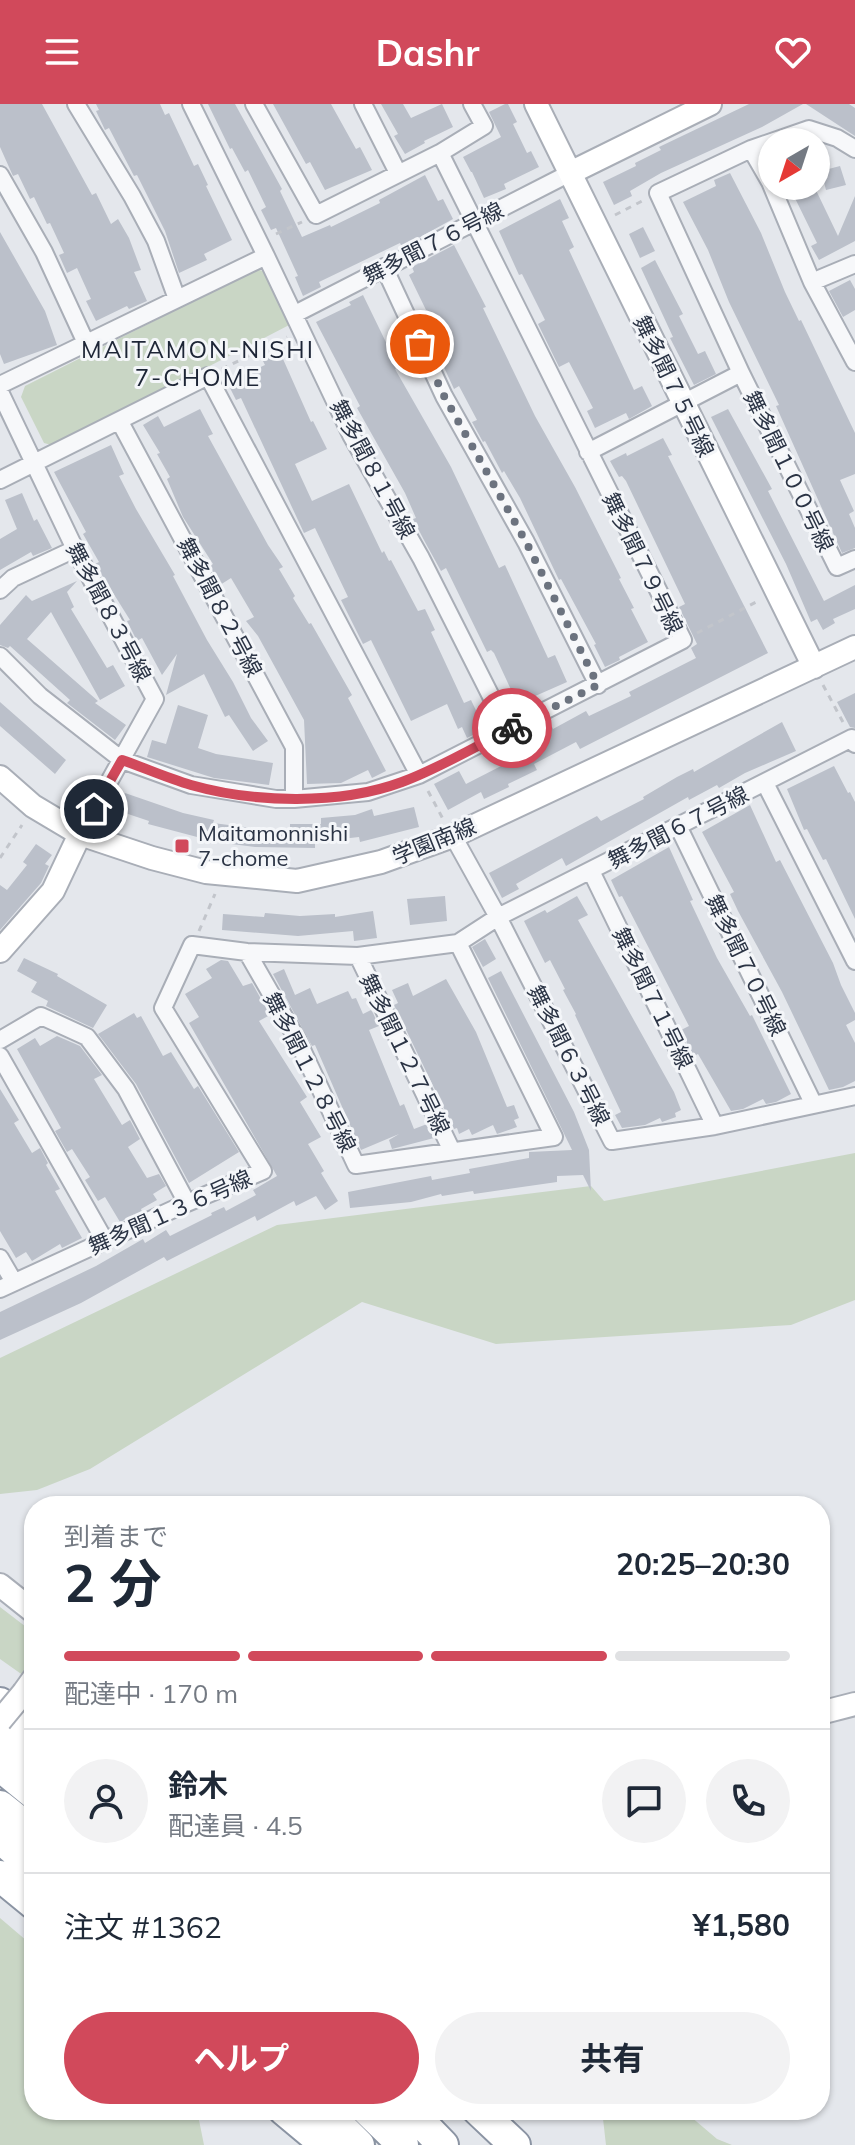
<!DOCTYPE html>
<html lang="ja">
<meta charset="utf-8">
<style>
:root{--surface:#fff;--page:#f2f2f3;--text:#1f2937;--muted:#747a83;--line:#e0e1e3;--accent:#d1495b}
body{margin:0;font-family:Mulish,"Noto Sans JP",sans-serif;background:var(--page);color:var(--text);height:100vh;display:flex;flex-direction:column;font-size:30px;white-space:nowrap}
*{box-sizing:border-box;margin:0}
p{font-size:26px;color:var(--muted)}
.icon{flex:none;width:44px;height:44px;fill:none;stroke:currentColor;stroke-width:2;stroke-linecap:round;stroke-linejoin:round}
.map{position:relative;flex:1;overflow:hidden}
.panel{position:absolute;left:24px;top:1392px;width:806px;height:624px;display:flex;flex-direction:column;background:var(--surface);border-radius:32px;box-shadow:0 2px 6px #0004}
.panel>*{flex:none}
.needle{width:52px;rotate:219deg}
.buttons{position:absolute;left:758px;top:24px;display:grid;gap:16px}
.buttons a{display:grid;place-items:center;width:72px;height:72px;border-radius:50%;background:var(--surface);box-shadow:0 2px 6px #0004;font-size:40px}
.pin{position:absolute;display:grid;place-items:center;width:68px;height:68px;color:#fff;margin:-34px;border:4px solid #fff;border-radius:50%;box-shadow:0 2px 8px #0007}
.courier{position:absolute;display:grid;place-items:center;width:80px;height:80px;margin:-40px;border:6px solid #d1495b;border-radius:50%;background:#fff;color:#222;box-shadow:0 2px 10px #0007}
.head em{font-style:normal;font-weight:700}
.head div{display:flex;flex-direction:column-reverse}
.head{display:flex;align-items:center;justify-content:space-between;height:136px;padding:0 40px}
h1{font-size:52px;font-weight:700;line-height:60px}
.bar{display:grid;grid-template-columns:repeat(4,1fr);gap:12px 8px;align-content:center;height:96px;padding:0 40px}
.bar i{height:10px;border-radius:6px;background:var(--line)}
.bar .selected{background:var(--accent)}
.bar p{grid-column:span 4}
.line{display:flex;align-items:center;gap:20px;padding:0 40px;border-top:2px solid var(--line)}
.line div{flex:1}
.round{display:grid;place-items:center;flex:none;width:84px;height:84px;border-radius:42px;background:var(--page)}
.cta{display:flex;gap:16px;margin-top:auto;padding:16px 40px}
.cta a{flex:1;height:92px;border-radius:48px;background:var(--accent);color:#fff;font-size:32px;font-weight:700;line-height:92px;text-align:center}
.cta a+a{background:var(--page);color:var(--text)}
header{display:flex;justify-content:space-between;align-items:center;height:104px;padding:0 40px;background:var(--accent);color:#fff;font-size:36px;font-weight:700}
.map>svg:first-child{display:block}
.green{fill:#c9d6c5}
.building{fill:#bbc0ca}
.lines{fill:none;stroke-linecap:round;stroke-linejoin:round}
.street-casing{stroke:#a9aeb7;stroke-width:20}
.secondary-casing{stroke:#a9aeb7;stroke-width:26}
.highway-casing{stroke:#8b94a3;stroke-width:34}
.path{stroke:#c2c5cb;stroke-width:3;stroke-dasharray:6 6;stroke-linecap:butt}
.street{stroke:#f7f8fa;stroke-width:16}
.secondary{stroke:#fff;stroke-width:22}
.highway{stroke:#fff;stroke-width:30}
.secondary-bridge-casing{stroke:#a9aeb7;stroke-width:26;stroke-linecap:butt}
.secondary-bridge{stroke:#fff;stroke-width:22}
.done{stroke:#6c737f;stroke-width:8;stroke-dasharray:0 14.4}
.route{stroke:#d1495b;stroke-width:10}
.poi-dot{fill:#d1495b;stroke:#f4f6f9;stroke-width:3}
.labels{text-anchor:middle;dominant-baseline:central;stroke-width:6;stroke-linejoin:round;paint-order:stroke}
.street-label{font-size:22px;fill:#2b3445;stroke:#f4f6f9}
.poi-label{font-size:22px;fill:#2b3445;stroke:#f4f6f9;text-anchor:start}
.neighbourhood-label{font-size:24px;letter-spacing:2px;fill:#1d2536;stroke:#f4f6f9}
</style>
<header><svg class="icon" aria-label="menu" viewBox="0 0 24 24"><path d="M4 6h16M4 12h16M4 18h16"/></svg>Dashr<svg class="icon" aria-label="heart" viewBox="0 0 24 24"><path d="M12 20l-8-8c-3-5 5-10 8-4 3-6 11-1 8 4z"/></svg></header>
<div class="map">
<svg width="855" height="2041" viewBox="0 0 855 2041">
<rect width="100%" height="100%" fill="#e4e7ec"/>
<path class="green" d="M257 165 268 169 293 219 55 342 44 339 21 293 25 282Z
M855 1049V1196L791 1221 496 1240 362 1198 90 1365 37 1386 0 1390V1254L277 1121 591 1082 604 1097Z
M0 1503 34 1529V1579L0 1555Z
M0 1814 34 1843V2006H197L204 2041H0Z
M602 2006H683L717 2035 732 2041H606Z"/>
<path class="building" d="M0 0H42L92 91 96 89 111 120 118 115 129 134 141 166 134 168 147 197 129 205 127 202 96 217 86 197 91 195 77 164 67 169 59 151 64 149 50 119 47 120 34 93 30 95 18 70 13 72 0 43Z
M96 0H160L165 11 169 9 194 62 198 60 208 81 206 82 232 136 204 150 207 156 179 169 165 127 137 71 134 72 109 24 105 26 96 7 99 6Z
M208 0H235L282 85 280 87 302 133 330 121 331 123 380 99 379 96 425 71 438 97 443 95 453 115 402 143 400 139 319 178 321 183 303 192 295 173 298 172 276 124 271 126 261 106 266 103 248 66 245 68 232 44 230 45Z
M273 0H331L356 45 360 43 372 66 325 86 310 58 306 60Z
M381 0H403L411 14 442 0 453 23 424 37 425 39 405 50 394 32 398 30Z
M505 0H508L517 18 513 20 527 49 531 47 539 63 504 80 506 85 484 94 472 68H471L463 53 501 33 489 8Z
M749 0H803L762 23 661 69 630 87 632 92 614 101 603 78 636 62 635 59 661 46 659 43Z
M806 0H849L855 4V32Z
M840 62 846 81 826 86 821 67Z
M730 69 761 129 785 188 799 217 801 216 855 329V370L840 376 854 407 849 410 855 424V444L842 449 776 302 779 301 729 198 708 146 683 98 716 82 714 76Z
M789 82H814L838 132 855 92V137L819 156 811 142 817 139Z
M560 95 569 114 562 117 574 143 569 146 634 286 642 282 652 302 629 315 626 309 595 324 587 307 593 304 569 258 559 263 538 220 545 216 522 170 519 171 499 127Z
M643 123 655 147 640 154 629 130Z
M0 128 45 207 57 241 4 260 0 250Z
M454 141 486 203 483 204 535 312 575 383 621 474 619 475 634 504 631 505 648 538 619 553 620 556 605 563 594 541 596 540 561 475 559 476 520 394 504 367 502 369 485 337 483 338 472 318 477 316 459 282 454 285 430 233 433 231 421 209 426 206 409 171 414 168 412 163Z
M655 156 683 210 679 212 698 250 705 247 716 270 694 281 670 234 673 233 641 164Z
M850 176 855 185V206L843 213 829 187Z
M363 191 398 263 395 265 451 363 499 464 505 461 548 554 555 551 567 578 533 593 536 599 518 608 510 592 513 590 494 549 491 546 487 548 446 464 441 467 425 438 413 415 416 414 405 389 357 304 360 302 316 218 351 201 349 198Z
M279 246 311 318 313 317 327 345 295 360 312 397 349 380 382 449 384 447 389 457 391 456 418 507 425 505 435 526 431 528 464 599 471 596 485 625 467 634 462 623 458 625 447 600 411 617 371 536 363 540 341 496 348 493 315 424 304 429 241 294 236 296 227 278 265 261 262 255Z
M200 305 213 330 208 332 268 441 283 463 279 465 295 492 293 494 309 520 311 519 352 591 348 594 386 667 372 674 368 666 341 679 307 680 304 616 258 532 246 517 254 513 231 474 220 481 214 470 210 462 213 460 183 413 167 375 170 373 157 350 160 349 143 321 158 312 164 323Z
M728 305 772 385 768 387 824 497 855 481V505L833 515 835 519 823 526 817 515 811 518 786 460 711 313Z
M663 334 672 351 668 352 768 549 580 645 576 638 534 660 537 666 508 680 509 683 484 695 481 688 448 706 434 680 459 667 466 680 505 660 502 654 536 639 530 627 545 619 548 625 552 623 553 625 586 607 589 612 631 592 629 588 696 554 691 544 697 540 679 503 685 500 626 377 622 372 619 373 610 357 626 349 627 352Z
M111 341 124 370 119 372 136 405 175 471 173 472 207 536 233 578 251 614 268 637 253 647 229 611 225 613 204 570 166 591 177 550 162 571 142 534 137 537 127 517 130 516 95 460 99 458 83 430 86 428 54 368Z
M22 389 34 417 37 415 52 444 33 452 31 448 0 466V435L17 425 5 396Z
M77 477 67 488 74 503 71 505 107 564 113 561 125 582 100 596 51 508 27 535 98 597 95 599 126 621 115 636 67 599 70 596 10 542 8 544 0 541V521L26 491 32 497Z
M855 589V624L850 623 837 598Z
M0 598 66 656 55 670 0 622Z
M178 601 208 611 198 644 216 650 273 659 269 681 214 674 147 653 152 636 166 640Z
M782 618 796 647 745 669 719 684 717 681 689 696 688 693 566 762 562 754 516 780 519 785 502 794 489 769 597 712 601 717 644 695 643 693 677 673 693 665 694 668Z
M834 662 848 689 850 688 855 698V815L826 755 823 756 807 725 804 726 787 685Z
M125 689 183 709 214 716 213 719 267 726 290 727V720H321V714L355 711 372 705 374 712 414 703 419 723 360 738 359 733 315 738V744L255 743 216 738 148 720 149 717 119 707Z
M750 701 776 758 780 756 833 859 841 881 855 909V916L846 921 855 939V977L843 983 829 986 782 888 738 807 730 790 734 788 702 728Z
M36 740 52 751 45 760 49 762 41 779 0 826V781L7 786 27 761 23 758Z
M669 743 693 796 690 797 717 854 750 912 752 911 791 990 776 998 766 1000 763 995 743 1005 731 1007 698 950 694 952 687 939 681 926 689 922 622 792 619 793 611 776Z
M445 792 447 817 410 821 407 795Z
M577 792 588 811 578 816 674 988 681 1006 675 1009 676 1013 662 1018 660 1014 645 1021 622 1024 615 1011 621 1008 575 911 576 910 563 886 565 885 550 856 545 859 524 817 545 806 547 809Z
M373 807 377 834 354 837 353 827 298 832 222 826 223 810 264 813 265 809 300 812 335 810V813Z
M485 835 496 855 483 863 472 843Z
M24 854 58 870 57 872 107 901 93 924 46 902 48 897 31 888 37 878 17 867Z
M221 856 228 857 243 882 252 879 270 911 259 917 307 993 300 998 321 1033 308 1040 324 1067 321 1069 338 1097 325 1106 316 1092 296 1102 294 1097 257 1117 255 1112 167 1157 164 1153 81 1199 0 1236V1208L96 1162 143 1135 145 1139 166 1126 170 1132 212 1111 211 1109 224 1103 226 1107 256 1091 253 1086 277 1072 189 919 199 913 185 890 212 874 206 865Z
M284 865 295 891 310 884 317 900 348 887 352 895 356 894 363 910 371 906 373 909 379 922 369 926 400 1002 404 1000 414 1025 427 1020 434 1034 392 1045 389 1036 399 1030 361 1046 315 941 312 942 273 870Z
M501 867 574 1008 589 1046 591 1087 583 1071 557 1072V1078L474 1090 473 1087 442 1092 441 1090 411 1098 350 1104 348 1088 431 1072 432 1076 470 1069 469 1065 529 1054V1048L572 1046 488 874Z
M446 875 476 928 507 1003 514 1001 519 1014 514 1016 517 1023 497 1030 493 1021 472 1031 469 1025 459 1030 457 1024 454 1025 394 901 398 899 392 886 408 879 413 892Z
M134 909 137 914 141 912 163 952 171 948 194 985 198 982 239 1048 189 1079 136 980 98 930Z
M57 932 80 942 102 971 94 975 122 1021 130 1016 140 1035 128 1043 147 1074 159 1070 166 1082 153 1090 157 1096 141 1105 142 1108 120 1118 105 1093 98 1097 85 1076 90 1073 72 1045 67 1048 55 1027 61 1024 17 945 35 934 40 942Z
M0 985 19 1016 14 1019 32 1049 40 1044 48 1059 46 1061 60 1085 55 1087 82 1134 62 1144 60 1140 32 1157 26 1148 16 1154 0 1127Z"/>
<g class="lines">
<g class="street-casing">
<path id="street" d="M76 0 132 92 156 137 177 195
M191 0 266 152
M254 0 316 111 440 49
M363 0 398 69
M751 45 770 78 812 178 855 258
M0 71 44 148 86 239
M384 163 444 292 526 438 598 581
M812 178 855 160
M295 210 570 69
M741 269 658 89 751 45 809 25 837 34 855 45
M0 281 266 152 351 331 421 454 508 626
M0 288 75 445 155 595 80 730
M120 318 294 643V695
M588 348 741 269 837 463 855 455
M0 376 208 272 419 671
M0 486 13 474 75 445
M0 552 40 592 122 656 191 681 276 695H294L368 688 419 671 683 536 440 49 484 22 472 0
M765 679 855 857
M678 722 813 999
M453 732 498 813 612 1037 715 1022 855 992
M591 767 715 1022
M247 848 297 935 356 1061 554 1033 458 839
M358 852 452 1047
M0 936 41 912 87 933 126 985 187 1099
M0 952 105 1137
M0 1154 14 1178
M0 1185 187 1099 263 1067 163 904 192 841 247 848 358 852 458 839 498 813 852 634 855 640"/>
</g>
<g class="secondary-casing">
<path id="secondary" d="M536 0 814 563
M570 69 710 0
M0 673 33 702 80 730 152 754 206 768 297 777 381 758 453 732 855 543
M0 847 53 787 80 730
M0 1481 34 1508
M24 1588 34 1574
M820 1609 855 1600"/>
</g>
<g class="highway-casing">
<path id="highway" d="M0 1599 34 1625
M0 1634 34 1658
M0 1662 34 1690
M0 1702 34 1729
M0 1734 34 1763
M0 1772 34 1800
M284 2006 326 2041
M324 2006 359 2041
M367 2006 403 2041
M409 2006 443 2041
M478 2006 515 2041"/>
</g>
<path class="path" d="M615 111 644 96
M276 130 302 118
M222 265 287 233
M697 529 758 497
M823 581 844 620
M428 687 443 715
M0 754 22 721
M199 827 215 790"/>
<use href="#street" class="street"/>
<use href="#secondary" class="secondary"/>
<use href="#highway" class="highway"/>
<g class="secondary-bridge-casing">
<path id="secondary-bridge" d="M0 1617 24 1588"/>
</g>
<use href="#secondary-bridge" class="secondary-bridge"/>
</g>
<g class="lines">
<path class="done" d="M420 240 444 292 526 438 598 581 512 624"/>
<path class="route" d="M94 705 122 656C145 664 167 674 191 681 254 699 340 701 402 678 440 664 476 642 512 624"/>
</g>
<rect class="poi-dot" x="174" y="734" width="16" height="16" rx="4"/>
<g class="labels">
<g class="street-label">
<text transform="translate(433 139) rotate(-27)">舞多聞７６号線</text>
<text transform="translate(674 282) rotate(64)">舞多聞７５号線</text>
<text transform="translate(373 365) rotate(62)">舞多聞８１号線</text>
<text transform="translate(789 367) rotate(64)">舞多聞１００号線</text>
<text transform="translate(643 459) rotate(64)">舞多聞７９号線</text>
<text transform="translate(220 503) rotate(62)">舞多聞８２号線</text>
<text transform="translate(109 508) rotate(62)">舞多聞８３号線</text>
<text transform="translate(678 723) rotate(-27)">舞多聞６７号線</text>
<text transform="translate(434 737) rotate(-22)">学園南線</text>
<text transform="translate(746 861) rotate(64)">舞多聞７０号線</text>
<text transform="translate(653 894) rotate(64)">舞多聞７１号線</text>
<text transform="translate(405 950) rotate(64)">舞多聞１２７号線</text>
<text transform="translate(569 951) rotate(63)">舞多聞６３号線</text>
<text transform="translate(310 968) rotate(63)">舞多聞１２８号線</text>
<text transform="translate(170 1108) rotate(-24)">舞多聞１３６号線</text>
</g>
<g class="poi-label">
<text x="198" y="729">Maitamonnishi<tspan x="198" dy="25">7-chome</tspan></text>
</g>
<g class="neighbourhood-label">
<text x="198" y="245">MAITAMON-NISHI<tspan x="198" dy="28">7-CHOME</tspan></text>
</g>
</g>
</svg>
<div class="buttons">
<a><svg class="needle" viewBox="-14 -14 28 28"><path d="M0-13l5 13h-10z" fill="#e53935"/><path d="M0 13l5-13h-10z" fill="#747a83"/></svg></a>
</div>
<div class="pin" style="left:420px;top:240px;background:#ea580c"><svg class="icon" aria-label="bag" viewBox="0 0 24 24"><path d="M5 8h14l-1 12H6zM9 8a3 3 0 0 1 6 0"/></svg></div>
<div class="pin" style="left:94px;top:705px;background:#1f2937"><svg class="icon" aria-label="home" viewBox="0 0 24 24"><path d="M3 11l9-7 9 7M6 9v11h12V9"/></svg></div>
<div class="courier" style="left:512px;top:624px"><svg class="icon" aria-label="bike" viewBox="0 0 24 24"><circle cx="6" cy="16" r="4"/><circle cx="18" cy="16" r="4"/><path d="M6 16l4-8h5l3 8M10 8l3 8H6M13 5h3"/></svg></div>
<section class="panel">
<div class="head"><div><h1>2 分</h1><p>到着まで</p></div><em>20:25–20:30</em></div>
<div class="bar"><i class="selected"></i><i class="selected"></i><i class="selected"></i><i></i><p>配達中 · 170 m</p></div>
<div class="line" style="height:144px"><a class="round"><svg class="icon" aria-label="person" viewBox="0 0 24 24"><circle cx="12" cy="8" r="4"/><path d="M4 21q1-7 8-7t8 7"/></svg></a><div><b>鈴木</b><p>配達員 · 4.5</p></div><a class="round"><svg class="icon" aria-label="chat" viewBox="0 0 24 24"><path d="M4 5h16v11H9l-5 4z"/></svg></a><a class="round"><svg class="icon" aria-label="phone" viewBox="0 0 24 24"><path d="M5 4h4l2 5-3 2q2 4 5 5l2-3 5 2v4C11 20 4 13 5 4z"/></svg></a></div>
<div class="line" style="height:104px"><div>注文 #1362</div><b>¥1,580</b></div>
<div class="cta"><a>ヘルプ</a><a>共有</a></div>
</section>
</div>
